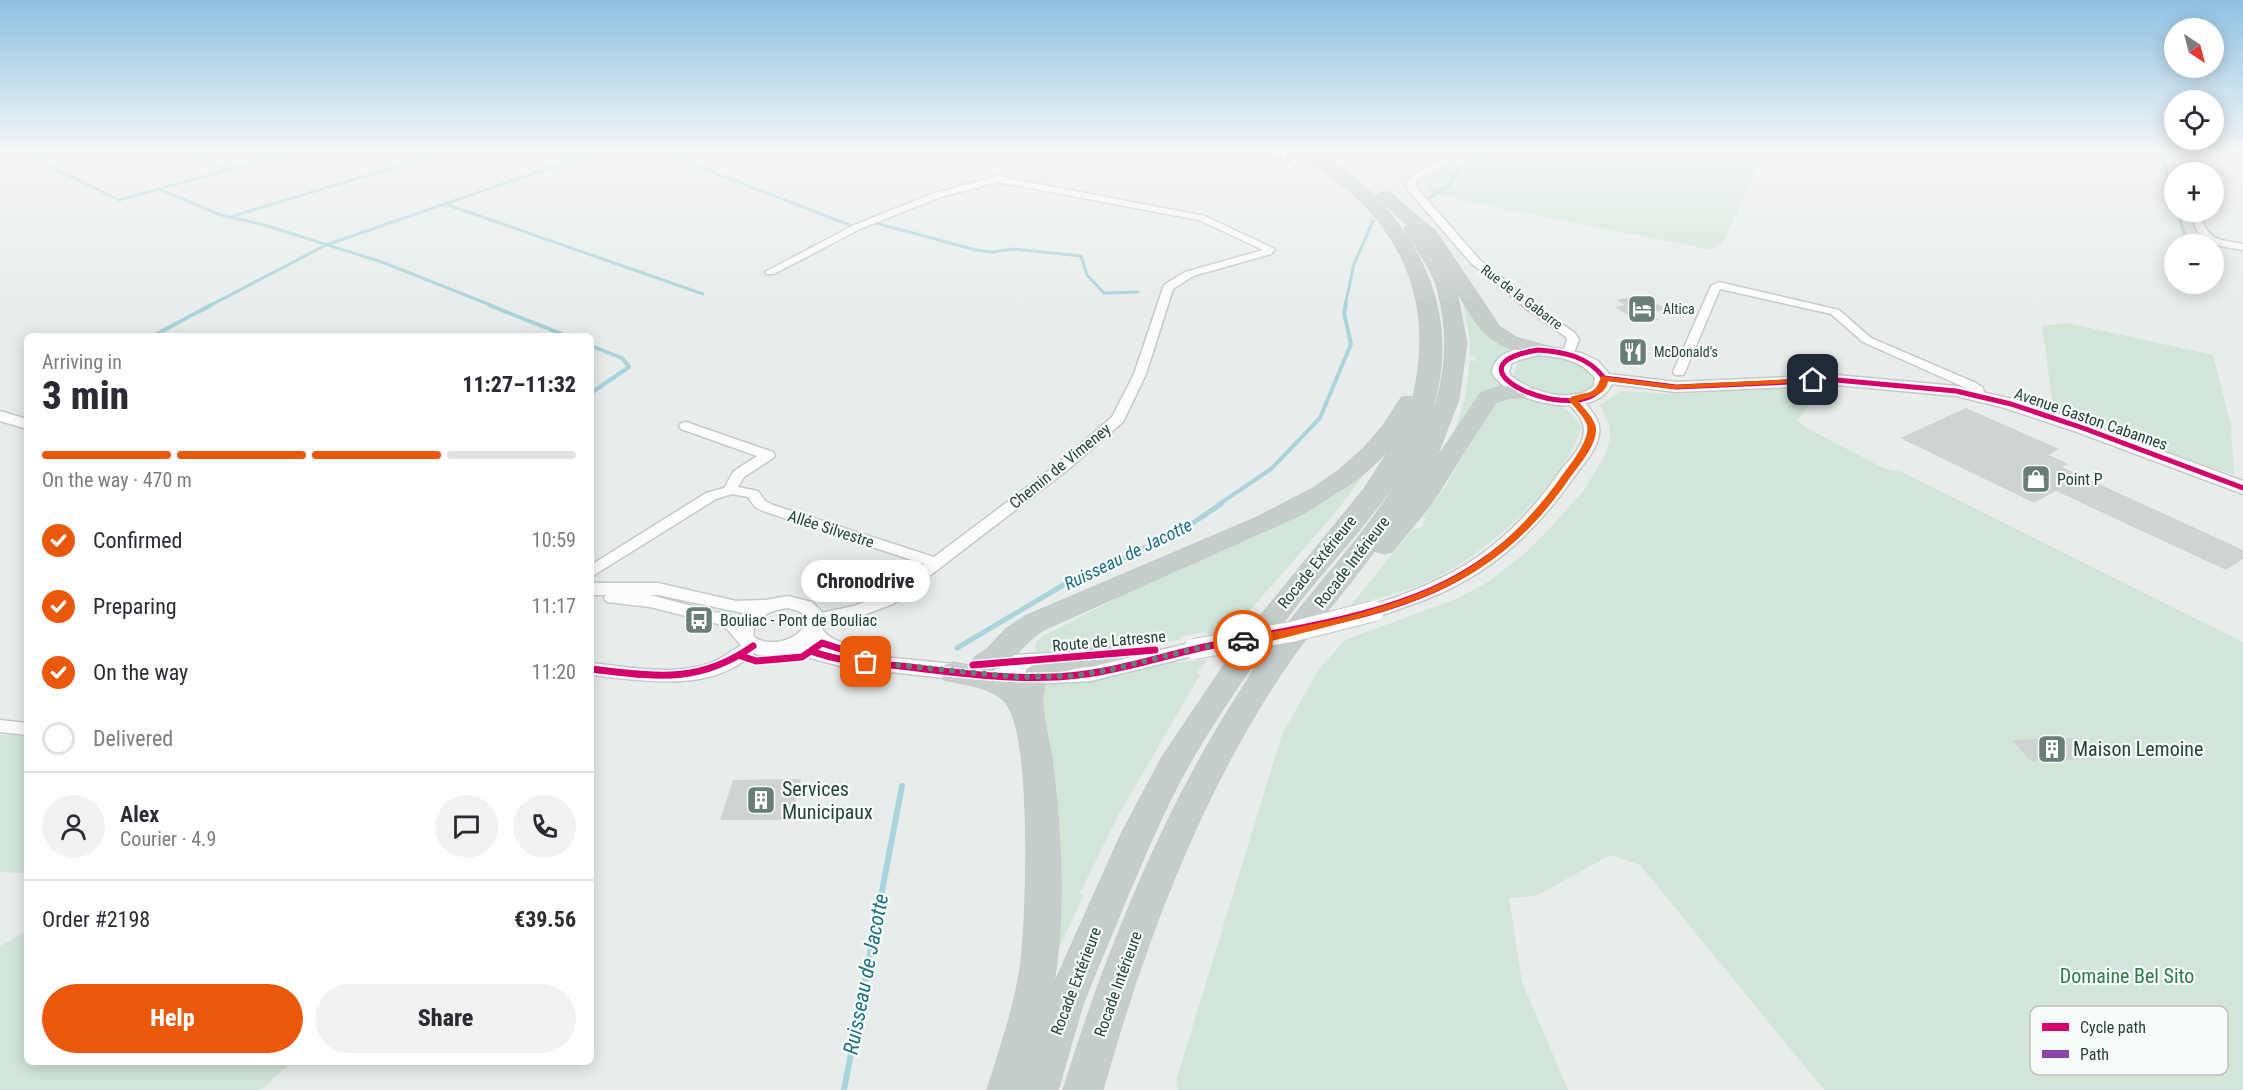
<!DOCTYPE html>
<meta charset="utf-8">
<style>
:root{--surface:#fff;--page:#f2f2f3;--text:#2b2b33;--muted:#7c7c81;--line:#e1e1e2;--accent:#ea580c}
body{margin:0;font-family:"Roboto Condensed",sans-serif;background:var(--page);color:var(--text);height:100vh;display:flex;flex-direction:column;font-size:22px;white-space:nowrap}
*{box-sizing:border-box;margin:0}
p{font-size:20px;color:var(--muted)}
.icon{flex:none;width:33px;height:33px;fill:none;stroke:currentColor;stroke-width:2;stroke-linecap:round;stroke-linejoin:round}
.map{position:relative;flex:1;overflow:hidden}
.side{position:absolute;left:24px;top:333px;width:570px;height:732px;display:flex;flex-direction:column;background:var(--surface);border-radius:9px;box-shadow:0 3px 15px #0003}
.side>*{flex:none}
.needle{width:39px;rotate:144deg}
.fabs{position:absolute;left:2164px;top:18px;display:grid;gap:12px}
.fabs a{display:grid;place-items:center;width:60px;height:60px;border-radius:50%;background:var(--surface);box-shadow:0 3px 15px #0003;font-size:30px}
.pin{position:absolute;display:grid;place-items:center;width:51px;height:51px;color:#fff;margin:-26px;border-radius:12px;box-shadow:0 3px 9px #0006}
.courier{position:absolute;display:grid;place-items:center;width:60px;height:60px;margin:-30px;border:4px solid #ea580c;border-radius:50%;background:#fff;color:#222;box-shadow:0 2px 8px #0007}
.bubble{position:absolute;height:42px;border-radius:21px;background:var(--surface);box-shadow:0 3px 15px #0003;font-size:20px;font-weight:800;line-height:42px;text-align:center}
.summary em{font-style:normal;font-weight:800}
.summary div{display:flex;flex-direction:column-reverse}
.summary{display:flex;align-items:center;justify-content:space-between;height:102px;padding:0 18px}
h1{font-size:39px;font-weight:800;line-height:45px}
.bar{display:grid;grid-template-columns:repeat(4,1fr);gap:9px 6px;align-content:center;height:72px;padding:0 18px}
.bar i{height:8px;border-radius:4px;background:var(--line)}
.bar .on{background:var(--accent)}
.bar p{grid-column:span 4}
.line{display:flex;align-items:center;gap:15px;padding:0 18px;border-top:2px solid var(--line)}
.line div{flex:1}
.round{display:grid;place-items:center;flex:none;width:63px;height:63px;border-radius:32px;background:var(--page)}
ol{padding:0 18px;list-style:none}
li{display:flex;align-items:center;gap:18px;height:66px}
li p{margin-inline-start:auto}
li .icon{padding:6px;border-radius:50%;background:var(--accent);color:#fff;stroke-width:4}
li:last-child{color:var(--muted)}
li i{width:33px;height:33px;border:3px solid var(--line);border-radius:50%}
.action{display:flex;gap:12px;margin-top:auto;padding:12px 18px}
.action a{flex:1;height:69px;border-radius:36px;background:var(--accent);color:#fff;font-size:24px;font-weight:800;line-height:69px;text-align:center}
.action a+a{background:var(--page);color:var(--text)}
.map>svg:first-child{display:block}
.green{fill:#d1e6d8}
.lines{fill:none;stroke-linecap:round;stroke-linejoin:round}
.stream-far3{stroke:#a9d4db;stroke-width:3}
.stream-far2{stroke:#a9d4db;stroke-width:4}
.stream-far1{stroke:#a9d4db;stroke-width:5}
.stream{stroke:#a9d4db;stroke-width:6}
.building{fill:#cfd4d2}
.minor-casing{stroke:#c5cac8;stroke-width:3}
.tertiary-casing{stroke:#c5cac8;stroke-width:3}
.secondary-casing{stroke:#c3cbc8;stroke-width:3}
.trunk-casing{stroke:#c3ccc9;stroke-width:3}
.minor{fill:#fcfcfc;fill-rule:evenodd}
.tertiary{fill:#fcfcfc;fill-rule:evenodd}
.secondary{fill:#fcfcfc;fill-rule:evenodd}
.trunk{fill:#c6cecc;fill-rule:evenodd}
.tertiary-bridge-casing{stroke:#c5cac8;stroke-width:22;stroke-linecap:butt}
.tertiary-bridge{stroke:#fcfcfc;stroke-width:20}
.quiet{stroke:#8e44ad;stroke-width:3;stroke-dasharray:6 3;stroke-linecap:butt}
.cycleway-far1-casing{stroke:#f7fbf9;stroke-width:8}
.cycleway-casing{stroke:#f7fbf9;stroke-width:10}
.cycleway-far1{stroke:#d6006c;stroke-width:5}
.cycleway{stroke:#d6006c;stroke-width:7}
.route{fill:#ea580c}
.done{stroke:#697e78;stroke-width:6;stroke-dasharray:0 10.8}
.labels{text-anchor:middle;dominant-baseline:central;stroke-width:4.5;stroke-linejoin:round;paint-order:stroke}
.far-street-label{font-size:14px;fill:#24423a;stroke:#f7fbf9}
.far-poi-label{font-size:14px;fill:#24423a;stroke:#f7fbf9;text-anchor:start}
.street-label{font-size:16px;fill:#24423a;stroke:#f7fbf9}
.poi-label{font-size:16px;fill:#24423a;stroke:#f7fbf9;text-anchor:start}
.water-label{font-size:18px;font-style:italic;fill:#1c6f80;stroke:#f7fbf9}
.near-poi-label{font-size:20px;fill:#24423a;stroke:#f7fbf9;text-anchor:start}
.near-park-label{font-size:20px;fill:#2d7a4b;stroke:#f7fbf9}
.near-water-label{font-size:21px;font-style:italic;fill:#1c6f80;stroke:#f7fbf9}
.key{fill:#f7fbf9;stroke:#b8c4c0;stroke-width:1.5}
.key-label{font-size:16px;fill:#24423a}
</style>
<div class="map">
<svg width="2243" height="1090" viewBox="0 0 2243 1090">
<rect width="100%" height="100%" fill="#e8edeb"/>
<path class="green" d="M1476 152H1765L1722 244 1712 250 1425 193 1432 175Z
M1462 296 1487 335 1518 348C1506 352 1498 355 1494 367L1508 387 1454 433 1465 397 1470 360 1476 361V357L1470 356 1469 335Z
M2067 323 2213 355 2231 425 2234 475 2054 414 2042 326Z
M1528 355C1558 355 1574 355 1596 377V384C1581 401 1547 397 1527 388 1522 386 1517 381 1512 377L1521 356Z
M1796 387 1818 390 1798 421 1807 428 1883 468 1902 472 2243 642V1090H1824L1640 865 1610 855 1536 896 1509 898 1522 982 1568 1090H1177L1176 1081 1282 734 1319 669 1345 640 1456 599 1488 582 1523 555 1549 529 1585 489 1606 453 1610 438 1609 425 1600 405 1621 391 1678 394Z
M1515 394C1537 399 1571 402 1581 427 1566 485 1482 557 1429 581 1404 593 1376 598 1350 606L1414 528 1418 529 1426 524 1422 523 1426 519 1423 517 1445 487 1497 400Z
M1372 464 1336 512 1232 631 1208 635 1205 632 1180 637 1181 640 1039 654 1035 650 1036 642 1043 636C1087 615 1130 589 1174 569 1243 537 1315 515 1372 464Z
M1208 659 1197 673 1200 675 1118 816 1080 893 1084 895 1059 948H1052L1041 685 1105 679 1163 664Z
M0 735 27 736V1062H292L261 1090H0V946L25 932 24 873 0 872Z"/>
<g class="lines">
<path class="stream-far3" d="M26 152 51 167 119 200 292 152
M189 152 227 170
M661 152 852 226
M2161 152 2175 200
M161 190 221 215 261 224 382 262 493 306
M1429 198 1450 185 1460 167 1485 152
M445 204 703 294
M2178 212 2184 233
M233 216 444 152
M870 224 876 223 976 250 992 252 1014 249 1081 256 1087 275 1104 293 1138 292
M209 306 326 245 595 152
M1345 306 1354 264 1373 221"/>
<path class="stream-far2" d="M489 305 567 336
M153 336 211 305
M591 346 622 358 629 367 591 393
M1218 505 1271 469 1320 418 1351 344 1344 313 1346 305"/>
<path class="stream-far1" d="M957 648 1065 584 1178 533 1221 504"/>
<path class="stream" d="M844 1090 902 786"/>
</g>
<path class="building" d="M1643 295 1668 310 1647 313 1659 320 1640 323 1615 307 1625 305 1616 300Z
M1624 339 1646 343 1643 365 1620 360Z
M1966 408 2059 449 2049 455 2068 464 2062 467 2243 550V559L2226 570 2056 491 2034 503 1900 438Z
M2075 738 2093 759 2030 761 2012 740Z
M801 779 791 820H720L733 780Z"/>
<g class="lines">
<g class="minor-casing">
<path id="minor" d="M1461 152H1471L1418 179 1416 182 1417 188 1479 259 1536 306 1575 333 1579 340 1572 357H1564L1562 354 1567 340 1566 337 1528 310 1471 263 1407 189 1406 181 1412 175Z
M2172 152H2180L2187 172H2179Z
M2204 152 2243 153V159L2208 155Z
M997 176 1205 216 1275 249 1271 254 1193 276 1173 289 1146 374 1123 422 1065 472 893 604 863 615 817 624 811 623 809 619 811 615 854 606 881 596 924 564 763 511 755 507 748 497 732 494 716 499 591 577V565L706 493 724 488 734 471 757 456 681 429 679 426 681 423 686 422 773 452 775 455 773 458 744 477 738 487 758 491 765 501 773 505 934 557 1055 466 1112 417 1134 374 1164 285 1185 272 1263 250 1199 220 997 182 938 198 860 229 774 274H766L765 272 854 225 932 194Z
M2190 212H2199C2209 240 2213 239 2243 244V250C2212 245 2199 245 2190 212Z
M1719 282 1839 310 1871 338 1976 383 1983 388 1985 396 1983 399H1975L1973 392 1968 389 1863 342 1831 314 1720 289 1685 372 1683 375H1675L1673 372 1711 286Z
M753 640 759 642 761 646C757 652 750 656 744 661 700 692 640 680 591 675V663C629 667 671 676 708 664 724 659 737 645 753 640Z
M0 720 27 723V735L0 732Z"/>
</g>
<g class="tertiary-casing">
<path id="tertiary" d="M1573 394C1581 396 1585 403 1590 409 1595 416 1601 424 1599 434 1597 450 1583 464 1574 477 1528 542 1478 584 1402 608 1391 612 1379 618 1367 615L1364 611 1367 607C1456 579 1505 549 1559 473 1568 461 1584 446 1584 430 1584 417 1572 409 1565 399Z
M0 411 27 419V429L0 421Z
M591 583H658L736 601 766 600 788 596 812 602 824 614 825 623 822 629C833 644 846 640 853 651L851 654 974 666 973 664 976 659 983 657 1064 652 1071 654 1074 659 1071 664 1016 669 1091 667 1194 642 1201 644 1204 649 1201 654 1091 681 1034 684 954 679 844 667 791 653 774 656 759 655 745 650 727 629 718 624 650 607 607 602 604 598 606 595H591ZM650 595H658L743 613 738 618ZM788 608 799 611 805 616C808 639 770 649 754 637 750 617 772 610 788 608Z"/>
</g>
<g class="secondary-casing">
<path id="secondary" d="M1538 345 1581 353 1598 361 1609 374 1676 382 1836 375 1956 386 2017 400 2089 424 2243 481V494L2077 432 2005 408 1956 396 1836 385 1676 392 1612 384C1594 422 1510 404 1492 373 1494 351 1521 348 1538 345ZM1538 355C1559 357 1582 360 1595 378L1594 386C1573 405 1531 392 1511 376L1509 373 1511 364 1519 360Z"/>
</g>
<g class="trunk-casing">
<path id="trunk" d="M1301 152C1322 150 1338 165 1353 178 1423 237 1460 319 1431 410 1410 477 1354 534 1310 587 1287 615 1267 643 1247 672 1223 707 1199 743 1179 781 1157 822 1140 865 1122 907 1109 940 1094 972 1082 1005 1073 1033 1066 1062 1057 1090H988C1000 1052 1013 1014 1020 975 1028 928 1034 739 1007 703 995 686 963 684 944 679L940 672 944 665 954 663 974 667 971 664 975 658 987 650 1007 629 1025 617 1255 519 1313 489 1339 471 1363 450 1383 427 1402 398 1414 397C1432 320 1416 254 1359 198 1343 182 1313 167 1301 152ZM1399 436 1365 489 1243 638 1163 757 1122 834 1052 990C1065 917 1061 838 1052 765 1050 746 1036 700 1045 684 1054 669 1097 666 1113 661L1117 655 1113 649C1095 643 1051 654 1034 664 1026 668 1023 675 1018 682L990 672C1010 666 1023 640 1044 629L1301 514 1355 480 1379 459Z
M1384 192 1389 193 1436 233 1499 327 1516 338 1545 346 1547 350 1545 354C1536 356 1530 354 1521 351 1481 340 1476 320 1455 287L1466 343 1458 399 1437 454 1410 499 1481 394 1503 386 1532 388 1535 392 1532 396 1506 398 1495 402 1431 503 1392 551 1384 553 1374 550C1343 593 1307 632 1278 677 1196 802 1142 947 1102 1090H1064C1109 944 1168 800 1253 673 1307 590 1386 523 1425 431 1429 420 1435 410 1438 399 1448 363 1448 324 1438 288 1433 269 1415 245 1405 228L1408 225 1377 196Z"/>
</g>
<use href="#minor" class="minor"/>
<use href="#tertiary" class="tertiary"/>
<use href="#secondary" class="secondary"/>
<use href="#trunk" class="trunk"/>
<g class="tertiary-bridge-casing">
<path id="tertiary-bridge" d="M1194 649 1291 632 1374 611"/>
</g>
<use href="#tertiary-bridge" class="tertiary-bridge"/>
<path class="quiet" d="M1250 152 1294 161"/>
<g class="cycleway-far1-casing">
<path id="cycleway-far1" d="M1538 350C1564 352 1588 356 1604 378 1597 435 1429 368 1538 350Z
M1604 378 1676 387 1836 380 1956 391 2011 404 2083 428 2243 488
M1544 505C1557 489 1595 447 1591 426 1589 416 1579 407 1573 399"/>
</g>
<g class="cycleway-casing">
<path id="cycleway" d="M811 651C840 662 870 663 900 666 961 673 1025 683 1086 674 1131 668 1175 652 1219 644 1342 619 1461 609 1545 504
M741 656 756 661 802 657 822 643 853 653
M973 665 1155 650
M591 669C654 676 698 685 753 646"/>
</g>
<use href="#cycleway-far1" class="cycleway-far1"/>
<use href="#cycleway" class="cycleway"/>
</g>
<linearGradient id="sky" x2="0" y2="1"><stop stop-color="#8fc1e3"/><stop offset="0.5" stop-color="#f5f7f6"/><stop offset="1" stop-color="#f5f7f6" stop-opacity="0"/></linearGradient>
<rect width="2243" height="304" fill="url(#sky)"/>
<path class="route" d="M1601 376 1673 385 1813 378 1817 380 1813 382 1673 389 1608 381C1606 396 1590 397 1578 401 1584 409 1597 420 1596 431 1595 449 1576 468 1567 482 1498 580 1422 603 1311 631 1293 635 1257 647 1240 643L1238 640 1243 637C1315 625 1399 609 1462 572 1501 549 1535 514 1561 477 1569 466 1591 439 1587 425 1584 416 1574 407 1568 399 1585 389 1595 399 1601 376Z"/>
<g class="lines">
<path class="done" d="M866 662 1016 677 1073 676 1109 670 1194 649 1243 640"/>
</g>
<defs>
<g id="hotel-square" transform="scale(1.5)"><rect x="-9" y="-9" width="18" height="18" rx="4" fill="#697e78" stroke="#f7fbf9"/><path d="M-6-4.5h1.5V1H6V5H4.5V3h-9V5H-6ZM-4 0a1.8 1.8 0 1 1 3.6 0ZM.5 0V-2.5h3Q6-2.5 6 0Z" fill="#fff"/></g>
<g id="restaurant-square" transform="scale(1.5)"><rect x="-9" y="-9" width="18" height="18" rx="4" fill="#697e78" stroke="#f7fbf9"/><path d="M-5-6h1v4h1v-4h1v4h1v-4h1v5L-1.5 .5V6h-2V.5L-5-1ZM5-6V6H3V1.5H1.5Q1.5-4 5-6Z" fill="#fff"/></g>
<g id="shop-square" transform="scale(1.5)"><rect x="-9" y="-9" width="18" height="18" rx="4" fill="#697e78" stroke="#f7fbf9"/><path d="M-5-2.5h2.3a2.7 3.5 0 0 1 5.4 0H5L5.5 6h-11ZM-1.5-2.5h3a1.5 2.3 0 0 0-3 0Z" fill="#fff"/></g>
<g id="bus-square" transform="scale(1.5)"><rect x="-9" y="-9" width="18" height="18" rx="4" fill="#697e78" stroke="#f7fbf9"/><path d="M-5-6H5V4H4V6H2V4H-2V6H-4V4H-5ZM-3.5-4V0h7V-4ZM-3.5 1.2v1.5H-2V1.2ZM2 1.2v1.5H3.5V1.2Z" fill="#fff"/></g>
<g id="building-square" transform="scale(1.5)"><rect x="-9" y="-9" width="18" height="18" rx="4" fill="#697e78" stroke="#f7fbf9"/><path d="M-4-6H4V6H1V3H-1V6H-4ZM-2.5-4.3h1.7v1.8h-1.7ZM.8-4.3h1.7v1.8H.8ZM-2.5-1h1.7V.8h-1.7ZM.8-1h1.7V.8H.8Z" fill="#fff"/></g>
</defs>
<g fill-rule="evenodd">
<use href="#hotel-square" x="1642" y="309"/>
<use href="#restaurant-square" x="1633" y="352"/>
<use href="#shop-square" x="2036" y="479"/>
<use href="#bus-square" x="699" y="620"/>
<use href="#building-square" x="2052" y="749"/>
<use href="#building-square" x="761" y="800"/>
</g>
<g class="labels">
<g class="far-street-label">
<text transform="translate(1522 297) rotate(37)">Rue de la Gabarre</text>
</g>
<g class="far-poi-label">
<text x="1663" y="309">Altica</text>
<text x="1654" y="352">McDonald's</text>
</g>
<g class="street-label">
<text transform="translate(2091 419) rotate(19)">Avenue Gaston Cabannes</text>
<text transform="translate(1060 466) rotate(-39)">Chemin de Vimeney</text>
<text transform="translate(831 529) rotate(18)">Allée Silvestre</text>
<text transform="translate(1317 562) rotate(-51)">Rocade Extérieure</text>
<text transform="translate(1352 562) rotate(-52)">Rocade Intérieure</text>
<text transform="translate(1109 641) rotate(-5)">Route de Latresne</text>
<text transform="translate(1076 981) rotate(-69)">Rocade Extérieure</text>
<text transform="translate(1118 984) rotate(-70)">Rocade Intérieure</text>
</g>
<g class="poi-label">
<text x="2057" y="479">Point P</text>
<text x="720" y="620">Bouliac - Pont de Bouliac</text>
</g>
<g class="water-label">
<text transform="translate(1128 554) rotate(-26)">Ruisseau de Jacotte</text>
</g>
<g class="near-poi-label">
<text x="2073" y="749">Maison Lemoine</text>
<text x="782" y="789">Services<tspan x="782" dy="23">Municipaux</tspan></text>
</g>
<g class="near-park-label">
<text x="2127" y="976">Domaine Bel Sito</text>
</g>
<g class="near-water-label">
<text transform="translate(866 974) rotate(-79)">Ruisseau de Jacotte</text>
</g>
</g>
<rect x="2030" y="1006" width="198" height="69" rx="9" class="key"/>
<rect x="2042" y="1023" width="27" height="8" fill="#d6006c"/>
<rect x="2042" y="1050" width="27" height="8" fill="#8e44ad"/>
<g class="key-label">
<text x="2080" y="1033">Cycle path</text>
<text x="2080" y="1060">Path</text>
</g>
</svg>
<div class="fabs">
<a><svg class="needle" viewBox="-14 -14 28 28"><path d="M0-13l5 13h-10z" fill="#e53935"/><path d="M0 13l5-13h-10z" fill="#7c7c81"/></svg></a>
<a><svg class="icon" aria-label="locate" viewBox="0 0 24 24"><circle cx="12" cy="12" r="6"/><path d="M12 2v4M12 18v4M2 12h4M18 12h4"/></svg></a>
<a>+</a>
<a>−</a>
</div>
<div class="pin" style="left:866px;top:662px;background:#ea580c"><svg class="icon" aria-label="bag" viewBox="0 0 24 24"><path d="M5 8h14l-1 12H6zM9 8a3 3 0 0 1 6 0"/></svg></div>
<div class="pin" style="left:1813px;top:380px;background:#1f2937"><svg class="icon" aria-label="home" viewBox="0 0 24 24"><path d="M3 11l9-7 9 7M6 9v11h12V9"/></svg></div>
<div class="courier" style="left:1243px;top:640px"><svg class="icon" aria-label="car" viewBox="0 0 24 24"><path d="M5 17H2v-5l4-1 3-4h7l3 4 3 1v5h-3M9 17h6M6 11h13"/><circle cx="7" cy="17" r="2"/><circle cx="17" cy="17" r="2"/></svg></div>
<div class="bubble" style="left:801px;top:560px;width:129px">Chronodrive</div>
<section class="side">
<div class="summary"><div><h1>3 min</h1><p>Arriving in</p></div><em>11:27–11:32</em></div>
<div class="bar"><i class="on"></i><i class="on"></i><i class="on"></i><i></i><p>On the way · 470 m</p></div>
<ol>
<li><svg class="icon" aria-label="check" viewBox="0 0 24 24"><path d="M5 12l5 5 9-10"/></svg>Confirmed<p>10:59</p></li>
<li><svg class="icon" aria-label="check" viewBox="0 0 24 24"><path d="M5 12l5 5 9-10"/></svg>Preparing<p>11:17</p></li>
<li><svg class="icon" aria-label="check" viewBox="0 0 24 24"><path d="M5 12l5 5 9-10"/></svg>On the way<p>11:20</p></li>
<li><i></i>Delivered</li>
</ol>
<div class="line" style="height:108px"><a class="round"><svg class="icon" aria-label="person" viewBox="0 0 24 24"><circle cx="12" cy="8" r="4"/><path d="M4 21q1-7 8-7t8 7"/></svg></a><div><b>Alex</b><p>Courier · 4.9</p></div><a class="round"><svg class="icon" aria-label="chat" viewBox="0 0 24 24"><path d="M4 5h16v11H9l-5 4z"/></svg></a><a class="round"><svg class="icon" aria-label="phone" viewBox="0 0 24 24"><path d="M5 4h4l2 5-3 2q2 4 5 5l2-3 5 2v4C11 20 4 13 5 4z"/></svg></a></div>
<div class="line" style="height:78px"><div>Order #2198</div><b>€39.56</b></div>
<div class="action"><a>Help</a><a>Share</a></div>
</section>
</div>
